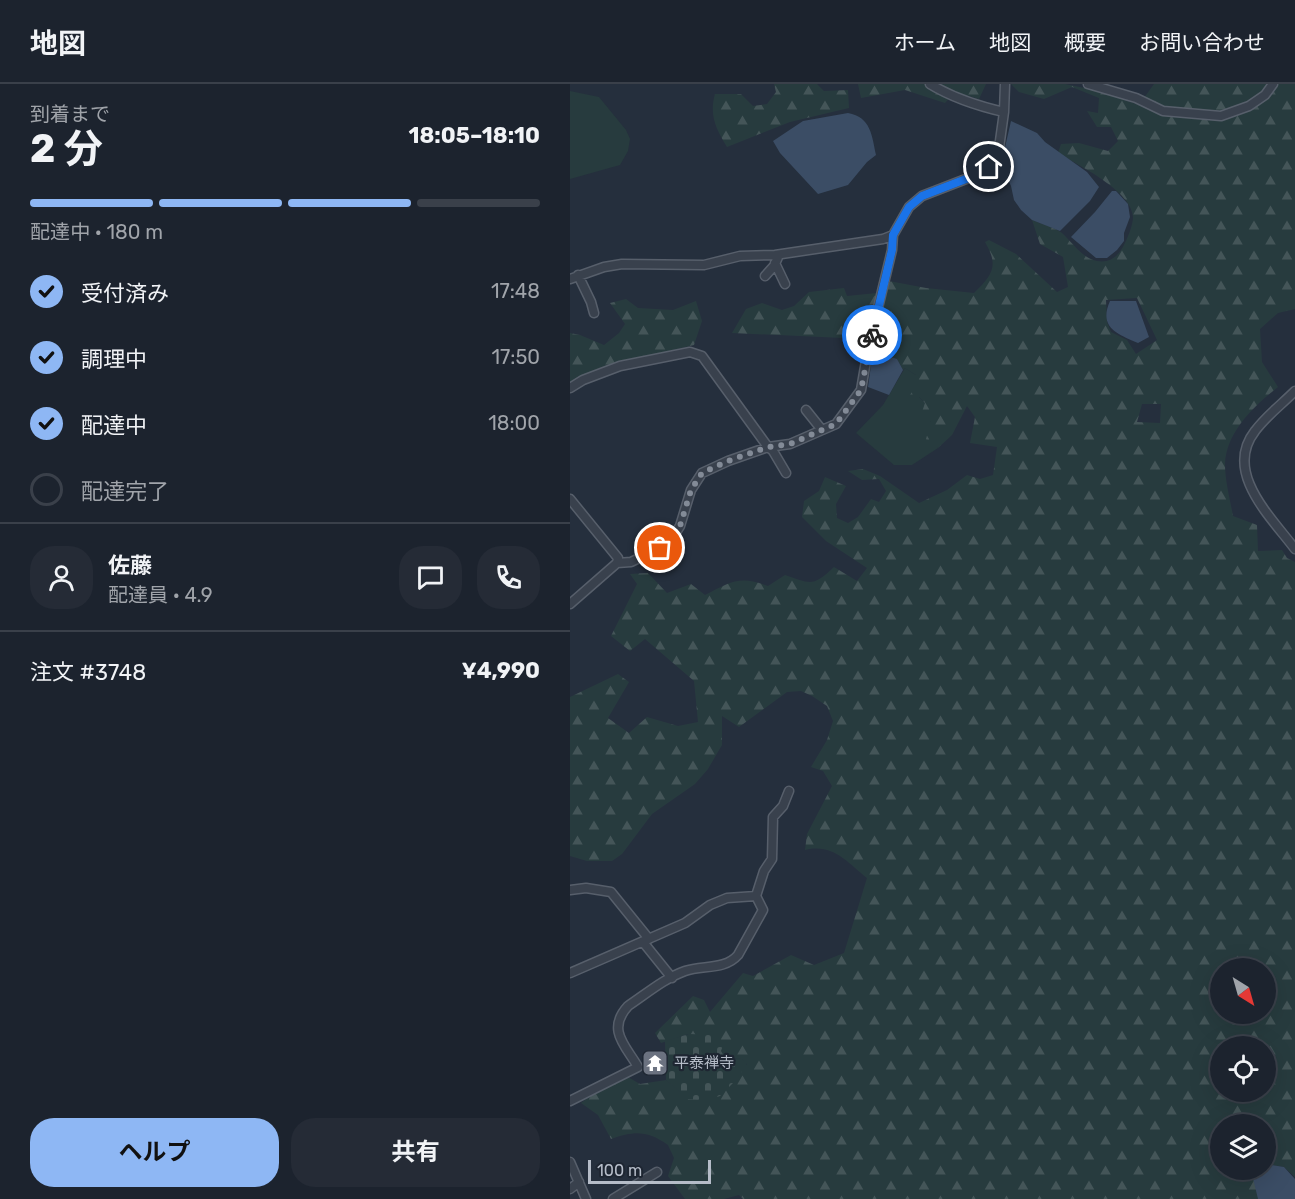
<!DOCTYPE html>
<html lang="ja">
<meta charset="utf-8">
<style>
:root{--surface:#1c232e;--page:#252b36;--text:#f1f3f6;--muted:#a0a4aa;--line:#3a404a;--accent:#8eb7f4}
body{margin:0;font-family:Rubik,"Noto Sans JP",sans-serif;background:var(--page);color:var(--text);height:100vh;display:flex;flex-direction:column;font-size:22px;white-space:nowrap}
*{box-sizing:border-box;margin:0}
p{font-size:20px;color:var(--muted)}
.icon{flex:none;width:33px;height:33px;fill:none;stroke:currentColor;stroke-width:2;stroke-linecap:round;stroke-linejoin:round}
.map{position:relative;flex:1;overflow:hidden}
.details{display:flex;flex-direction:column;background:var(--surface);width:570px}
.details>*{flex:none}
.needle{width:39px;rotate:143deg}
.controls{position:absolute;left:640px;top:874px;display:grid;gap:12px}
.controls a{display:grid;place-items:center;width:66px;height:66px;border-radius:50%;background:var(--surface);box-shadow:0 6px 24px #0002,0 0 0 2px var(--line);font-size:30px}
.scale{position:absolute;left:18px;bottom:15px;width:123px;box-sizing:border-box;padding-left:6px;border:3px solid #b5bcc8;border-top:0;font-size:16px;line-height:21px;white-space:nowrap;color:#b5bcc8;-webkit-text-stroke:4px #1e2632;paint-order:stroke}
.pin{position:absolute;display:grid;place-items:center;width:51px;height:51px;color:#fff;margin:-26px;border:3px solid #fff;border-radius:50%;box-shadow:0 2px 6px #0007}
.courier{position:absolute;display:grid;place-items:center;width:60px;height:60px;margin:-30px;border:4px solid #1a73e8;border-radius:50%;background:#fff;color:#222;box-shadow:0 2px 8px #0007}
.headline em{font-style:normal;font-weight:700}
.headline div{display:flex;flex-direction:column-reverse}
.headline{display:flex;align-items:center;justify-content:space-between;height:102px;padding:0 30px}
h1{font-size:39px;font-weight:700;line-height:45px}
.bar{display:grid;grid-template-columns:repeat(4,1fr);gap:9px 6px;align-content:center;height:72px;padding:0 30px}
.bar i{height:8px;border-radius:4px;background:var(--line)}
.bar .selected{background:var(--accent)}
.bar p{grid-column:span 4}
.line{display:flex;align-items:center;gap:15px;padding:0 30px;border-top:2px solid var(--line)}
.line div{flex:1}
.round{display:grid;place-items:center;flex:none;width:63px;height:63px;border-radius:24px;background:var(--page)}
ol{padding:0 30px;list-style:none}
li{display:flex;align-items:center;gap:18px;height:66px}
li p{margin-inline-start:auto}
li .icon{padding:6px;border-radius:50%;background:var(--accent);color:#111;stroke-width:4}
li:last-child{color:var(--muted)}
li i{width:33px;height:33px;border:3px solid var(--line);border-radius:50%}
.cta{display:flex;gap:12px;margin-top:auto;padding:12px 30px}
.cta a{flex:1;height:69px;border-radius:24px;background:var(--accent);color:#111;font-size:24px;font-weight:700;line-height:69px;text-align:center}
.cta a+a{background:var(--page);color:var(--text)}
header{display:flex;align-items:center;gap:36px;box-sizing:border-box;height:84px;padding:0 30px;background:var(--surface);border-bottom:2px solid var(--line)}
header strong{font-size:28px}
nav{display:flex;gap:33px;margin-inline-start:auto;font-size:21px}
main{display:flex;flex:1;min-height:0}
.map>svg:first-child{display:block}
.green{fill:#273b3e}
.forest{fill:url(#forest-firs);fill-rule:evenodd}
.cemetery{fill:url(#cemetery-stones)}
.water{fill:#3b4d65}
.lines{fill:none;stroke-linecap:round;stroke-linejoin:round}
.minor-casing{stroke:#575f6b;stroke-width:11}
.minor{stroke:#39414d;stroke-width:8}
.done{stroke:#838b97;stroke-width:6;stroke-dasharray:0 10.8}
.route{stroke:#1a73e8;stroke-width:8}
.labels{text-anchor:middle;dominant-baseline:central;stroke-width:4.5;stroke-linejoin:round;paint-order:stroke}
.poi-label{font-size:15px;fill:#b5bcc8;stroke:#1e2632;text-anchor:start}
</style>
<header>
<strong>地図</strong>
<nav><a>ホーム</a><a>地図</a><a>概要</a><a>お問い合わせ</a></nav>
</header>
<main>
<section class="details">
<div class="headline"><div><h1>2 分</h1><p>到着まで</p></div><em>18:05–18:10</em></div>
<div class="bar"><i class="selected"></i><i class="selected"></i><i class="selected"></i><i></i><p>配達中 · 180 m</p></div>
<ol>
<li><svg class="icon" aria-label="check" viewBox="0 0 24 24"><path d="M5 12l5 5 9-10"/></svg>受付済み<p>17:48</p></li>
<li><svg class="icon" aria-label="check" viewBox="0 0 24 24"><path d="M5 12l5 5 9-10"/></svg>調理中<p>17:50</p></li>
<li><svg class="icon" aria-label="check" viewBox="0 0 24 24"><path d="M5 12l5 5 9-10"/></svg>配達中<p>18:00</p></li>
<li><i></i>配達完了</li>
</ol>
<div class="line" style="height:108px"><a class="round"><svg class="icon" aria-label="person" viewBox="0 0 24 24"><circle cx="12" cy="8" r="4"/><path d="M4 21q1-7 8-7t8 7"/></svg></a><div><b>佐藤</b><p>配達員 · 4.9</p></div><a class="round"><svg class="icon" aria-label="chat" viewBox="0 0 24 24"><path d="M4 5h16v11H9l-5 4z"/></svg></a><a class="round"><svg class="icon" aria-label="phone" viewBox="0 0 24 24"><path d="M5 4h4l2 5-3 2q2 4 5 5l2-3 5 2v4C11 20 4 13 5 4z"/></svg></a></div>
<div class="line" style="height:78px"><div>注文 #3748</div><b>¥4,990</b></div>
<div class="cta"><a>ヘルプ</a><a>共有</a></div>
</section>
<div class="map">
<svg width="725" height="1115" viewBox="0 0 725 1115">
<defs>
<pattern id="forest-firs" width="22" height="20" patternUnits="userSpaceOnUse" patternTransform="scale(1.5)"><rect width="22" height="20" fill="#273b3e"/><path d="M5 1l3.5 6h-7zM16 11l3.5 6h-7z" fill="#445558"/></pattern>
<pattern id="cemetery-stones" width="16" height="16" patternUnits="userSpaceOnUse" patternTransform="scale(1.5)"><rect width="16" height="16" fill="#273b3e"/><path d="M2 7V4a2 2 0 0 1 4 0v3zM10 15v-3a2 2 0 0 1 4 0v3z" fill="#445558"/></pattern>
</defs>
<rect width="100%" height="100%" fill="#252f3d"/>
<path class="green" d="M0 7 29 13 56 46 60 55 58 67 50 81 0 95Z
M335 284 346 291V302L349 313 355 319 361 338 365 360 368 364 342 381H324L286 349 313 321Z"/>
<path class="forest" d="M204 0H247L254 7 278 6 279 24 220 38 157 63C146 45 139 31 145 10H171L183 22 197 20 206 8Z
M288 0H416L409 15 385 8 375 19 335 6 291 14Z
M441 0H495L534 8 569 21 584 0H725V225L708 229 690 245 692 278 708 303C685 321 656 348 655 380 655 397 660 415 663 432L687 441 688 467 712 466 717 474 725 478V1093L714 1083 696 1080V1041H651V1086H682L689 1115H173L169 1111 154 1115H115L98 1092 104 1074 98 1061C77 1046 64 1047 41 1055L28 1031 11 1019C25 1008 41 1002 56 992L70 1000 96 996 119 1015 177 980 172 975 155 974 151 968 118 950 91 959 85 949 123 912 134 916 140 928 173 889 183 892 221 871 244 881 274 869 297 794C277 778 263 759 235 766L237 750 262 702 253 687 241 683 257 656 263 637 257 622 242 612 231 607 217 608 169 643 152 632V661L138 685 125 700 82 730 52 770 42 777H17L0 772V613L48 590 59 598 38 634 59 649 77 633 108 642 128 638 124 597 75 555 60 567 41 552 67 500 60 490 78 489 97 509 121 500 135 511C161 498 169 491 198 502L215 491C241 500 243 503 264 483L287 497 297 484 256 457 232 433 234 417 249 407 255 393 276 402 266 420 267 434 278 439 288 433 301 415 309 418 316 407 309 395 292 396 278 387 293 385 310 392 349 419 377 406 397 391 410 395 423 391 427 363 400 359 405 333 397 322 382 351 368 364 364 361 360 362 356 355 361 338 352 328 355 319 349 313 343 319 338 314 346 302V291L335 284 333 286 327 275 303 267 319 197 356 204 404 209C423 190 429 182 415 158L419 156 446 170 487 208 498 203 493 173 470 160 462 136C471 140 484 143 492 149 502 158 513 175 527 177 540 179 547 173 553 163 557 155 563 142 563 133 562 107 508 81 488 69L491 60 509 59 538 67 548 57 541 43H527L517 27 528 29 529 14 502 3 474 15 449 8ZM567 214 587 256 566 270 557 256 541 248 537 238 536 216ZM572 320H591L590 339 567 338ZM651 885H696V930H651ZM651 963H696V1008H651Z
M274 204 277 212 307 209 295 255 162 249 176 225 192 219 212 226 224 222 239 208Z
M56 215 68 224 103 226 126 217 132 237 124 261 50 279 0 301V249L10 251 34 261 49 249 55 240 40 219Z"/>
<path class="cemetery" d="M119 950 145 951 154 958 151 967 155 974 172 975 177 979 167 995 150 1012 138 1016 118 1015 96 996 95 957Z"/>
<path class="water" d="M278 29C301 33 302 52 306 71L297 78 278 101 248 110 210 69 203 57 233 37Z
M441 37 467 49 475 58 517 88 529 103 520 117 490 147 462 136 451 126 444 116 441 102 431 81Z
M542 107H546L558 120 560 133 554 149V157L547 166 537 174H526L501 153 525 128Z
M540 217H566L579 253 568 259C548 250 528 244 540 217Z
M303 267 327 275 333 286 319 311 298 303Z
M696 1080 714 1083 725 1095V1115H688L681 1086H696Z"/>
<g class="lines">
<g class="minor-casing">
<path id="minor" d="M360 0C383 14 408 22 434 28
M518 0 566 14 593 27 651 32 679 22 695 11 703 0
M205 179 215 200
M8 191 21 218 24 229
M195 192 204 182 209 171
M0 195 34 183 52 180 134 181 170 172 205 171 313 155 323 151
M0 304 13 296 50 282 120 268 132 272 198 363 203 367 216 389
M725 307C712 320 696 332 685 347 653 388 701 433 725 465
M236 326 252 346
M0 415 48 474 47 479
M0 520 47 479 61 478 90 464 101 456 110 442 121 406 132 389 158 377 198 363 220 360 266 340 291 306 298 265 322 166 323 151 339 123 352 112 414 88 424 78 429 64 434 28 435 0
M0 806 16 804 41 808 79 855
M73 858 102 894
M0 889 115 839 140 821 157 814 186 812
M0 1017 68 983C56 962 36 946 58 922 76 910 95 894 115 887 133 881 155 886 168 871L193 826 186 812 194 787 202 775 203 733 213 722 219 707
M0 1078 16 1115
M0 1105 9 1098
M43 1115 87 1088"/>
</g>
<use href="#minor" class="minor"/>
</g>
<g class="lines">
<path class="done" d="M90 464 102 456 110 442 121 406 132 389 158 377 198 363 220 360 266 340 291 306 302 251"/>
<path class="route" d="M302 251 322 166 323 151 339 123 352 112 414 88 419 83"/>
</g>
<defs>
<g id="temple-square" transform="scale(1.35)"><rect x="-9" y="-9" width="18" height="18" rx="4" fill="#6b7280" stroke="#1e2632"/><path d="M0-6L5-2H3V0L6.5 2.5H4V6H1.5V3h-3V6H-4V2.5H-6.5L-3 0V-2H-5Z" fill="#fff"/></g>
</defs>
<g fill-rule="evenodd">
<use href="#temple-square" x="85" y="979"/>
</g>
<g class="labels">
<g class="poi-label">
<text x="104" y="979">平泰禅寺</text>
</g>
</g>
</svg>
<div class="controls">
<a><svg class="needle" viewBox="-14 -14 28 28"><path d="M0-13l5 13h-10z" fill="#e53935"/><path d="M0 13l5-13h-10z" fill="#a0a4aa"/></svg></a>
<a><svg class="icon" aria-label="locate" viewBox="0 0 24 24"><circle cx="12" cy="12" r="6"/><path d="M12 2v4M12 18v4M2 12h4M18 12h4"/></svg></a>
<a><svg class="icon" aria-label="layers" viewBox="0 0 24 24"><path d="M12 4l9 5-9 5-9-5zM3 14l9 5 9-5"/></svg></a>
</div>
<div class="scale">100 m</div>
<div class="pin" style="left:90px;top:464px;background:#ea580c"><svg class="icon" aria-label="bag" viewBox="0 0 24 24"><path d="M5 8h14l-1 12H6zM9 8a3 3 0 0 1 6 0"/></svg></div>
<div class="pin" style="left:419px;top:83px;background:#1f2937"><svg class="icon" aria-label="home" viewBox="0 0 24 24"><path d="M3 11l9-7 9 7M6 9v11h12V9"/></svg></div>
<div class="courier" style="left:302px;top:251px"><svg class="icon" aria-label="bike" viewBox="0 0 24 24"><circle cx="6" cy="16" r="4"/><circle cx="18" cy="16" r="4"/><path d="M6 16l4-8h5l3 8M10 8l3 8H6M13 5h3"/></svg></div>
</div>
</main>
